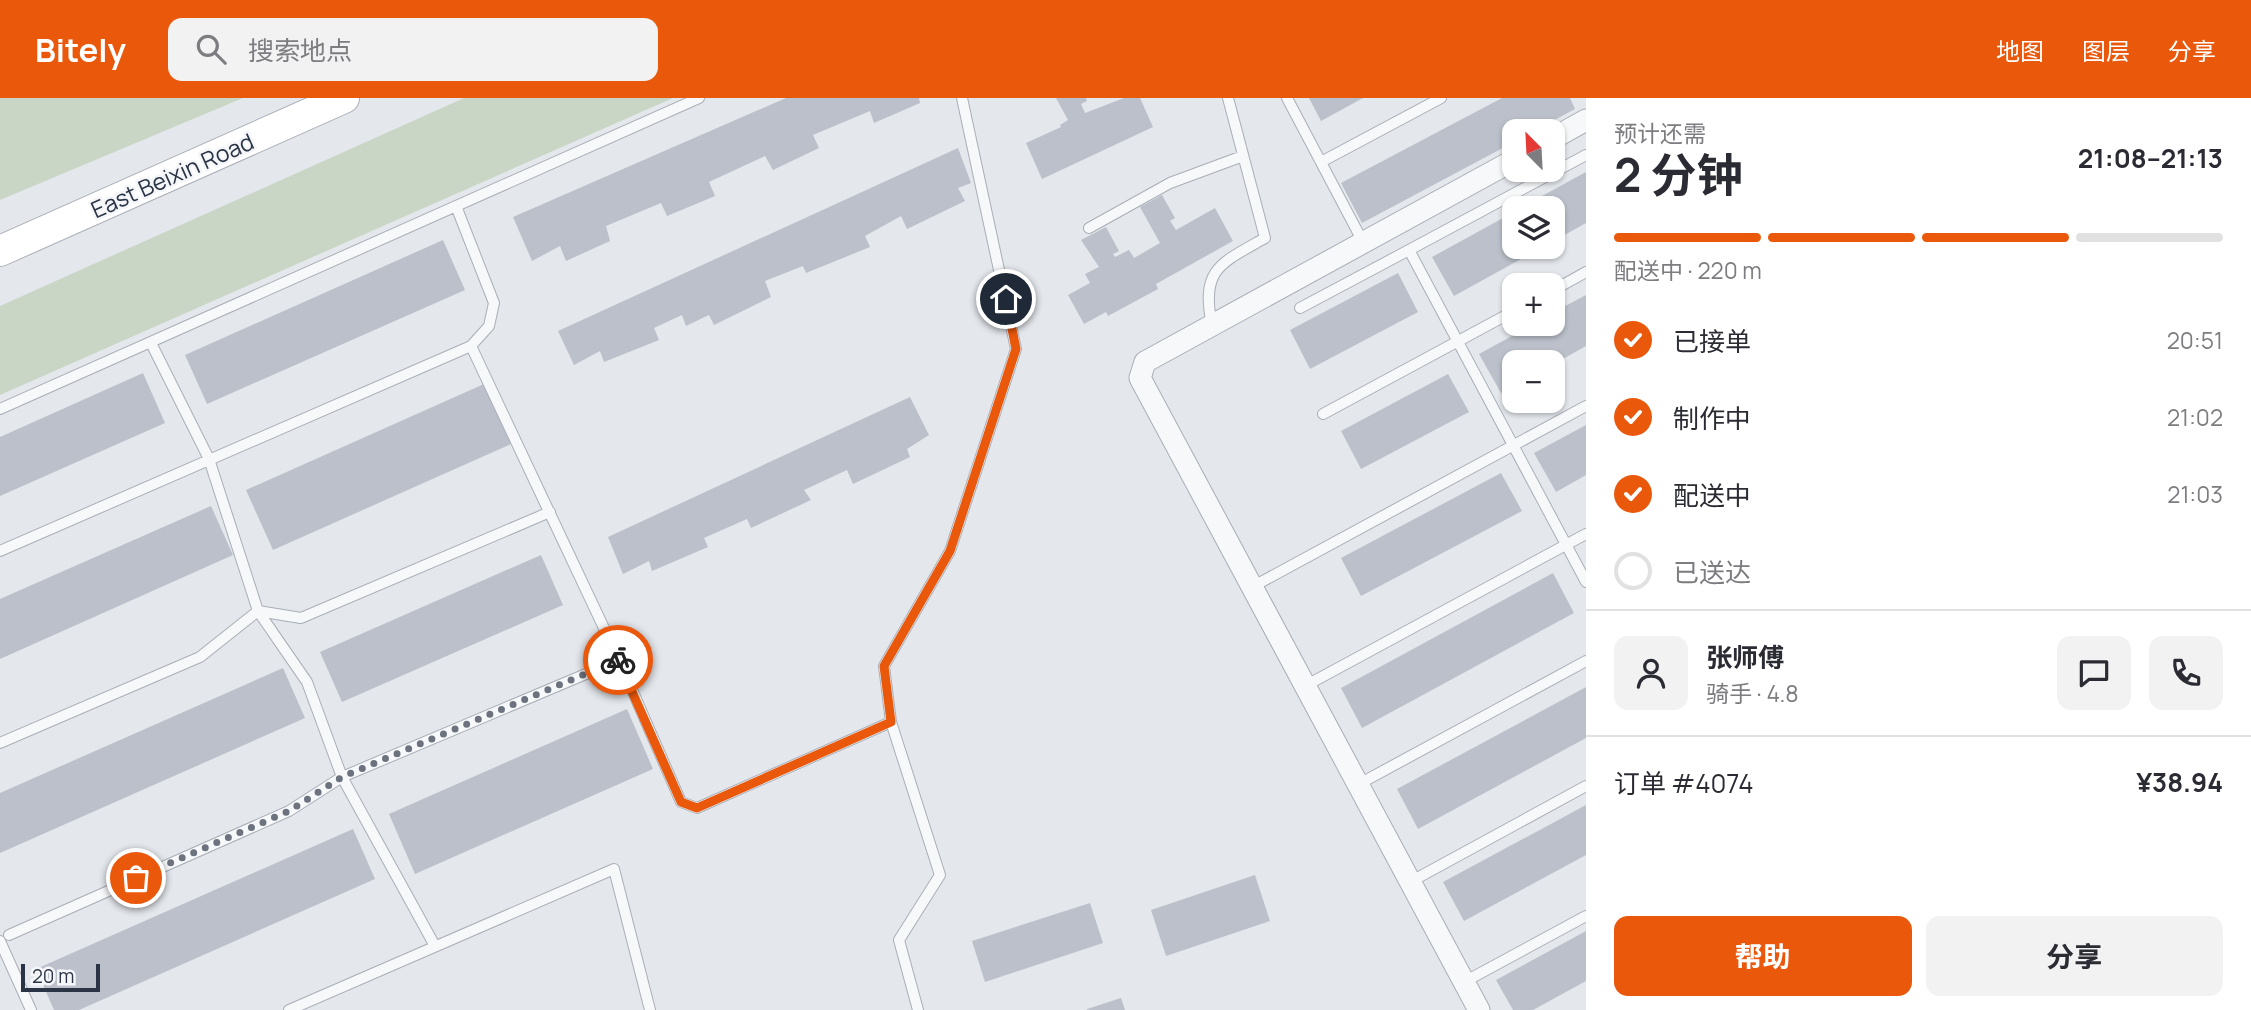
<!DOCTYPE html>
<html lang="zh">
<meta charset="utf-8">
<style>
:root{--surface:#fff;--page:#f2f2f3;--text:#2b2b33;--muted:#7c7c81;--line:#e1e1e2;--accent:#ea580c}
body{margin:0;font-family:Manrope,"Noto Sans SC",sans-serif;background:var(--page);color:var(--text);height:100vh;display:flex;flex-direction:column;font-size:26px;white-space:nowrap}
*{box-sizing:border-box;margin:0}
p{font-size:23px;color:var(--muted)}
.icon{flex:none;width:38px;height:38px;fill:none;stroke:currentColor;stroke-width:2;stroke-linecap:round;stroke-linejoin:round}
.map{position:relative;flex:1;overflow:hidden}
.sheet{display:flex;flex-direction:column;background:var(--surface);width:665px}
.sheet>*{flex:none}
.needle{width:46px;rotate:336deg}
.controls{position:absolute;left:1502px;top:21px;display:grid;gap:14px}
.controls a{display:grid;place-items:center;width:63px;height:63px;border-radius:14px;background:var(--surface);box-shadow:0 2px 5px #0004;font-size:35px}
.scale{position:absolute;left:21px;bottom:18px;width:79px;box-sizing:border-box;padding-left:7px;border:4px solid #2b3445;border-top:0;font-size:19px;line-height:24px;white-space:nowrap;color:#2b3445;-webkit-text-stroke:5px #f4f6f9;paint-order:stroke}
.pin{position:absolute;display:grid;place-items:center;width:60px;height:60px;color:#fff;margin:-30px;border:4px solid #fff;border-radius:50%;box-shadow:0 2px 7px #0007}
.courier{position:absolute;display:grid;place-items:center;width:70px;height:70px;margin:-35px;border:5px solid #ea580c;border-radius:50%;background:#fff;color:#222;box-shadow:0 2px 9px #0007}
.overview em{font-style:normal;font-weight:700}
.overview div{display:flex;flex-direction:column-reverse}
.overview{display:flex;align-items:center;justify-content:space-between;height:119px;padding:0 28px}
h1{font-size:46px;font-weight:700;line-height:52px}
.bar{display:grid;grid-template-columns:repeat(4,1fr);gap:10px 7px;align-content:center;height:84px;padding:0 28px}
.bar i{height:9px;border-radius:5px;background:var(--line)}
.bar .on{background:var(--accent)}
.bar p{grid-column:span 4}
.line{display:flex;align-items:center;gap:18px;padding:0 28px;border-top:2px solid var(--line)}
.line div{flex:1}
.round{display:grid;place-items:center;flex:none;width:74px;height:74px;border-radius:14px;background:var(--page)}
ol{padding:0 28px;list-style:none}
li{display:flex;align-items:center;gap:21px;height:77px}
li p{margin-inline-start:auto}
li .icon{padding:7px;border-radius:50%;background:var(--accent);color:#fff;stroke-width:4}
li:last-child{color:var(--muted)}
li i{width:38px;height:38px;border:4px solid var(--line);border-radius:50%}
.button{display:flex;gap:14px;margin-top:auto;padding:14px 28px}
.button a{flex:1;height:80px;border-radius:14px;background:var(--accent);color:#fff;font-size:28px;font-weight:700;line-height:80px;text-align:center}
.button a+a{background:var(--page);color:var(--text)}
header{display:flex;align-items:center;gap:42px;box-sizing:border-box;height:98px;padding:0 35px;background:var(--accent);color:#fff}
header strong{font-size:33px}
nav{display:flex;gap:38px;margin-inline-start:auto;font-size:24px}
.search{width:490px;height:63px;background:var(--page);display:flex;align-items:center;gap:18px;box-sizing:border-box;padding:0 24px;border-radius:14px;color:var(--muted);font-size:26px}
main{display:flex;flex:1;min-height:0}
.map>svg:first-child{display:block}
.green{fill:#c9d6c5}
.building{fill:#bbc0ca}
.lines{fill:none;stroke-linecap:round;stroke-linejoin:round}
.service-casing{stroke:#a9aeb7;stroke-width:12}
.minor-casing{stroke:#a9aeb7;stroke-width:23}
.secondary-casing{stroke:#a9aeb7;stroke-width:32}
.service{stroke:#f7f8fa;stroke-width:10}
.minor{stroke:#f7f8fa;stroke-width:21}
.secondary{stroke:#fff;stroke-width:30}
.done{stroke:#6c737f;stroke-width:7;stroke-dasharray:0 12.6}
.route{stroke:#ea580c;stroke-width:9}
.labels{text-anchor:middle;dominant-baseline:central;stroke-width:5;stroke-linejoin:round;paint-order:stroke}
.street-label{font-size:23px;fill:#2b3445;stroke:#f4f6f9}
</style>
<header>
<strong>Bitely</strong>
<div class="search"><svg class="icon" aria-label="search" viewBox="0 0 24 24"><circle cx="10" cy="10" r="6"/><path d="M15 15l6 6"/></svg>搜索地点</div>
<nav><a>地图</a><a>图层</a><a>分享</a></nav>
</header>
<main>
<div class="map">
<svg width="1586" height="912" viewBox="0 0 1586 912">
<rect width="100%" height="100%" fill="#e4e7ec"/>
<path class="green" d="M0 0H243L0 102Z
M464 0H673L0 297V208Z"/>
<path class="building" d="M786 0H919L920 5 874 25 870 13 813 37 819 50 773 72 765 58 709 84 715 98 667 118 661 105 606 128 610 143 566 163 560 148 532 163 513 119Z
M1056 0H1086L1087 3 1081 6 1085 15 1124 0H1140L1153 29 1042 81 1026 45 1061 29 1060 27 1068 22Z
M1309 0H1363L1321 23Z
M1502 0H1570L1575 11 1534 33H1514V44L1362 125 1341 85Z
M958 50 971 85 958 90 965 103 907 131 901 118 865 138 870 149 806 175 803 168 765 183 771 199 714 227 709 217 686 228 682 217 654 230 659 242 604 264 600 253 574 267 558 233Z
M1586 74V125L1552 144V110H1520Z
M1162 97 1175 120 1170 123 1176 132 1215 110 1233 143 1156 186 1158 191 1108 218 1106 214 1084 226 1068 197 1090 185 1085 176 1099 169 1081 142 1106 129 1119 153 1113 156 1115 159 1129 152 1134 160 1160 145 1140 109Z
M1514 114V149H1543L1454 198 1432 159Z
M443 142 465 192 207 306 185 257Z
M1398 175 1418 214 1310 271 1290 232Z
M1586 197V248L1552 267 1514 264V288L1501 295 1479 256 1534 226H1552V215Z
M143 275 165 325 0 398V339Z
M1448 276 1469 314 1361 371 1341 333Z
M484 286 511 346 273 452 246 392Z
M910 299 929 337 907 351 910 359 853 386 847 372 804 392 811 402 751 430 747 421 704 440 708 449 652 473 649 463 623 476 608 439Z
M1586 327V377L1556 394 1534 355Z
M1501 375 1522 413 1361 498 1341 460Z
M211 408 233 457 0 561V501Z
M541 457 563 507 342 604 320 554Z
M1553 475 1574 515 1362 630 1341 590Z
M283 570 305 620 0 755V695Z
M1586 589V640L1418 731 1397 691Z
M627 611 653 671 415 776 389 716Z
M1586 707V757L1464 823 1443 784Z
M353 731 375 781 79 912H54L36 871Z
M1255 777 1270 823 1166 858 1151 812Z
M1090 805 1103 845 985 884 972 843Z
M1586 833V883L1533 912H1513L1496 882Z
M1121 900 1125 912H1087V911Z"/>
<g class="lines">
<g class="service-casing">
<path id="service" d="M1287 0 1363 144
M1586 57 1409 152 1586 484
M1321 64 1441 0
M1089 130 1170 85 1243 58
M1552 193 1586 174
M1300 210 1409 152
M1212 227C1200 171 1221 165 1265 140L1228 0
M151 245 209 361 258 513 307 584 342 679 435 848
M471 248 619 562 681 704 697 710 891 624 940 777 899 842 918 912
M0 311 699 0
M1323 316 1514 213
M0 453 471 248 489 228 494 205 456 108
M1252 489 1586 308
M1305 588 1586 436
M891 624 884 568 950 453 1016 251 962 0
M0 645 200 559 258 513 301 520 550 414
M1359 686 1586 563
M1410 784 1586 688
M9 837 289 713 342 679 619 562
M0 843 31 912
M1464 884 1586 818
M289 912 614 771 650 912"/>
</g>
<g class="minor-casing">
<path id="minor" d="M1552 41 1586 22
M1479 912 1140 280 1145 264 1514 62"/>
</g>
<g class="secondary-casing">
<path id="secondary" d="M0 153 344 0"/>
</g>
<use href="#service" class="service"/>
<use href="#minor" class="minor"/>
<use href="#secondary" class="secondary"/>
</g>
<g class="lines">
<path class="done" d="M136 780 289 713 342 679 618 562"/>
<path class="route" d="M618 562 681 704 697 710 891 624 884 568 950 453 1016 251 1006 201"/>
</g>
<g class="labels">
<g class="street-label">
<text transform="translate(172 77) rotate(-24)">East Beixin Road</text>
</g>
</g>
</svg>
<div class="controls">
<a><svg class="needle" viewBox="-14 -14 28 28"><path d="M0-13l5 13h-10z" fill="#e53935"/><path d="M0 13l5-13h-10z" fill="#7c7c81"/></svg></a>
<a><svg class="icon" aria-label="layers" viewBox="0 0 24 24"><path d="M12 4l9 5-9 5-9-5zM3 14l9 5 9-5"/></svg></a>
<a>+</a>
<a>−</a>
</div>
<div class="scale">20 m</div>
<div class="pin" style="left:136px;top:780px;background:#ea580c"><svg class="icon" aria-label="bag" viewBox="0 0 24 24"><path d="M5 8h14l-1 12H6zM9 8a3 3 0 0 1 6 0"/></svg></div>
<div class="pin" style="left:1006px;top:201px;background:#1f2937"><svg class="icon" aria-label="home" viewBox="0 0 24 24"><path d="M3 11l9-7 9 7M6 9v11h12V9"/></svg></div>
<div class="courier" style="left:618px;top:562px"><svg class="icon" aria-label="bike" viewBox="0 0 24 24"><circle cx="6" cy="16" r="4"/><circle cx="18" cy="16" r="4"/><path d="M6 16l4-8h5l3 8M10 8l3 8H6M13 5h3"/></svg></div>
</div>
<section class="sheet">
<div class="overview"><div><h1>2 分钟</h1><p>预计还需</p></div><em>21:08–21:13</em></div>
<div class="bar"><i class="on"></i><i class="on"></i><i class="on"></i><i></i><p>配送中 · 220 m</p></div>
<ol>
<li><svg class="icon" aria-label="check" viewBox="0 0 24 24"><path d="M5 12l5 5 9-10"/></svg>已接单<p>20:51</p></li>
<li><svg class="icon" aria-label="check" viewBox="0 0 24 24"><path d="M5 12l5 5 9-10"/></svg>制作中<p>21:02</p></li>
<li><svg class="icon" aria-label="check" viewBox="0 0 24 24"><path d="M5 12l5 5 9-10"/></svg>配送中<p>21:03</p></li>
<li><i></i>已送达</li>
</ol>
<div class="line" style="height:126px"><a class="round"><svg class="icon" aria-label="person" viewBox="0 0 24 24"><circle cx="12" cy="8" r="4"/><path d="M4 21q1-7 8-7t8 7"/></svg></a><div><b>张师傅</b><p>骑手 · 4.8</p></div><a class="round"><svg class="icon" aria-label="chat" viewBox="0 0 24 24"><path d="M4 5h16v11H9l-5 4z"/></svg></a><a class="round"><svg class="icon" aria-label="phone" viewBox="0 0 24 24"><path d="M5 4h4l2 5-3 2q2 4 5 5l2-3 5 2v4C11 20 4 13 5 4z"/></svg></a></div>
<div class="line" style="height:91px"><div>订单 #4074</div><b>¥38.94</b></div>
<div class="button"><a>帮助</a><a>分享</a></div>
</section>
</main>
